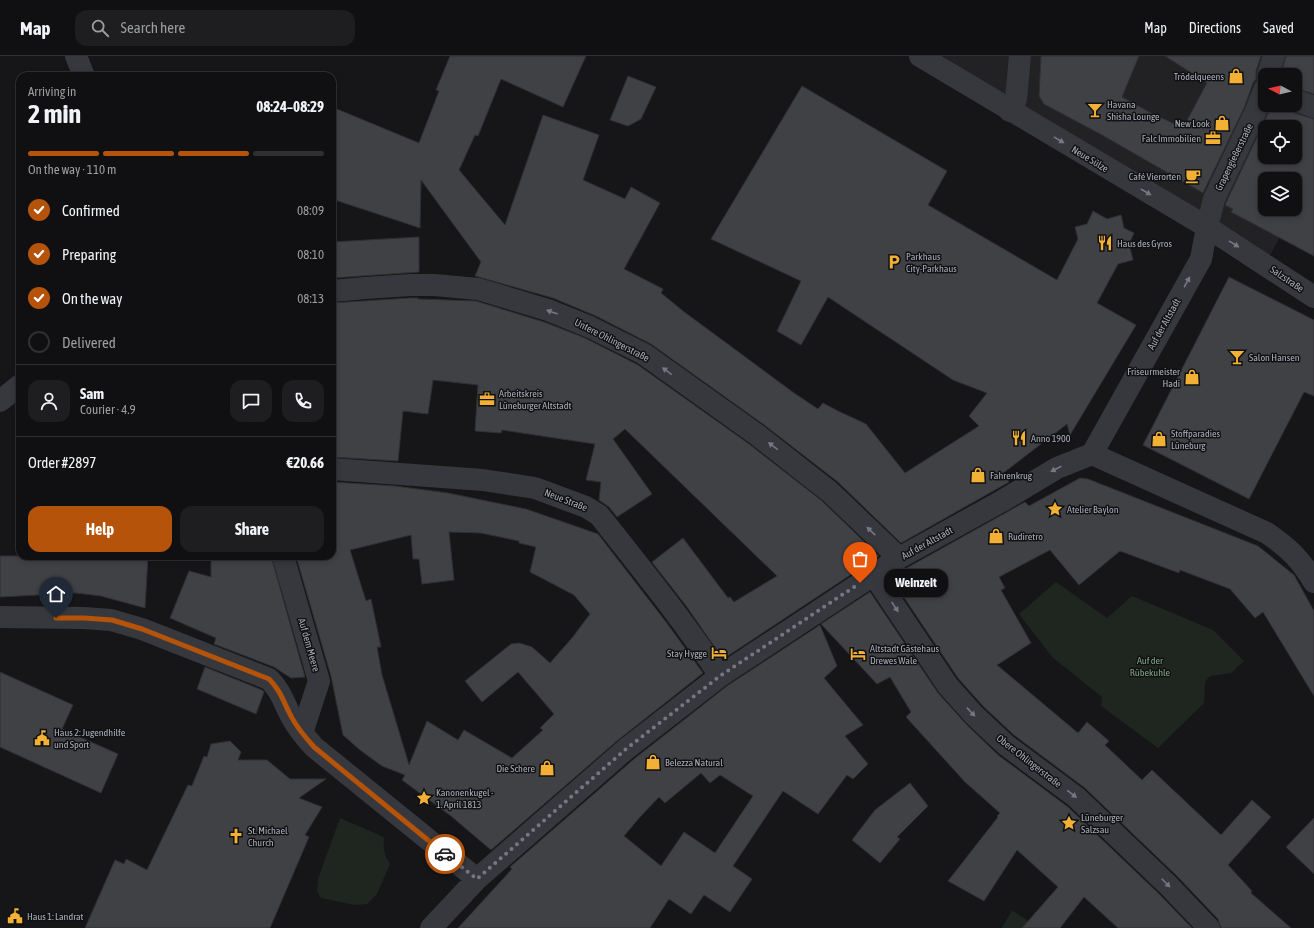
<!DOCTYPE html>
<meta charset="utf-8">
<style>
:root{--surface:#101012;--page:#1e1e20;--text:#f1f3f6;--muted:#9c9d9f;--line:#303032;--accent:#b45309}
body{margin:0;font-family:"Asap Condensed",sans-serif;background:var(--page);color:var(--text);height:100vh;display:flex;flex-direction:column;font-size:15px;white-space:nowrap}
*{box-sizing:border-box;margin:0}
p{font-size:13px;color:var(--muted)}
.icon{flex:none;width:22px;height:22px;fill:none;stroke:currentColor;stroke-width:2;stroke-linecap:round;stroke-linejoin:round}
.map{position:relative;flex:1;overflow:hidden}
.details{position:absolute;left:16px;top:16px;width:320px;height:488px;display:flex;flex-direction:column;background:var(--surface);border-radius:12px;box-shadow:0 2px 6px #0003,0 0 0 1px var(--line)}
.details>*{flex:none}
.needle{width:26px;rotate:277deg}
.fabs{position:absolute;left:1258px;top:12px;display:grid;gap:8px}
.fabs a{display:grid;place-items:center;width:44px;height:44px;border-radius:8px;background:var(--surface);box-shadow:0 2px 6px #0003,0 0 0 1px var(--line);font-size:20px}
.pin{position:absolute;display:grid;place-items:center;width:34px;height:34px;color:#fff;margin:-41px -17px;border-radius:50% 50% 50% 0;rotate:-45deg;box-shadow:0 0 4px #0007}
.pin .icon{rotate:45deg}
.courier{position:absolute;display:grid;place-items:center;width:40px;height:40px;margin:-20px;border:3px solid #b45309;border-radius:50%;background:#fff;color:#222;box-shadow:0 1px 5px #0007}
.bubble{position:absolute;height:28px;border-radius:12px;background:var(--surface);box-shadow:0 2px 6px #0003,0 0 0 1px var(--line);font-size:13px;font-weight:700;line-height:28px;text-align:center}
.overview em{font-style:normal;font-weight:700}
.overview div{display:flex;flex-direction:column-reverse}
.overview{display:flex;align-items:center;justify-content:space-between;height:68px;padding:0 12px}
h1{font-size:26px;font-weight:700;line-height:30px}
.bar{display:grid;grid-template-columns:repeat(4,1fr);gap:6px 4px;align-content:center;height:48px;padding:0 12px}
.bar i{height:5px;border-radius:3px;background:var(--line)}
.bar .current{background:var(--accent)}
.bar p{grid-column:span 4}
.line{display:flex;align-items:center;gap:10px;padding:0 12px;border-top:1px solid var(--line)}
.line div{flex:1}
.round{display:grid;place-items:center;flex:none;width:42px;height:42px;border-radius:12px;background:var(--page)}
ol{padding:0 12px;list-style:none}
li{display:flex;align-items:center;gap:12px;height:44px}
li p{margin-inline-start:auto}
li .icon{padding:4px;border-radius:50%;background:var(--accent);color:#fff;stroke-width:4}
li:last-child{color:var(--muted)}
li i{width:22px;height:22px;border:2px solid var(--line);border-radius:50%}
.primary-button{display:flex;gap:8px;margin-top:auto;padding:8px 12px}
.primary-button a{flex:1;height:46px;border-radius:12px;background:var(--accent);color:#fff;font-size:16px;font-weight:700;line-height:46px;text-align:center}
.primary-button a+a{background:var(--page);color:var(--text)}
header{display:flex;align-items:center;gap:24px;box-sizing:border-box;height:56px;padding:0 20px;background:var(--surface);border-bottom:1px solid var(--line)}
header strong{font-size:19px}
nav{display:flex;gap:22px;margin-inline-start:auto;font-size:14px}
.search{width:280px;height:36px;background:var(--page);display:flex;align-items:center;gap:10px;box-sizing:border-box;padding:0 14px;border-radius:12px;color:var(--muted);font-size:15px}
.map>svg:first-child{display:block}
.built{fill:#222225;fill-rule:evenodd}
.green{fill:#1e261f}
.building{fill:#404145;stroke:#303034;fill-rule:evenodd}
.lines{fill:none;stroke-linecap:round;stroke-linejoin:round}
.pedestrian{stroke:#37383d;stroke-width:22}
.minor{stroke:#37383d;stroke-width:22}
.oneway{fill:#757881}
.done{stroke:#757880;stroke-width:4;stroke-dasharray:0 7.2}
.route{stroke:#b45309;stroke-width:5}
.labels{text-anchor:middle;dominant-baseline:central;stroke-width:3;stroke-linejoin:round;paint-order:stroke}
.poi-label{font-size:10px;fill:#a8adb8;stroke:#111113;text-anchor:start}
.street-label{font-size:10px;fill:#a8adb8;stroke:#111113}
.park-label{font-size:10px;fill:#7fa381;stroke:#111113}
</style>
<header>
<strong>Map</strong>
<div class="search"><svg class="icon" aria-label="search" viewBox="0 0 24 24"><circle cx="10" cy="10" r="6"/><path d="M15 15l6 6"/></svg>Search here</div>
<nav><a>Map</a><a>Directions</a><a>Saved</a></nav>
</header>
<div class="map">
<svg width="1314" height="872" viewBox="0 0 1314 872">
<rect width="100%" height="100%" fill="#161618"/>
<path class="built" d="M942 0H1314V116L1295 123H1265V153H1295L1268 203 999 39ZM1265 19H1295V49H1265ZM1265 71H1295V101H1265Z"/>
<path class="green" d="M1056 526 1107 562 1132 540 1213 574 1244 605 1231 617 1210 620 1205 626 1204 647 1158 692 1101 650 1102 641 1052 601 1019 558Z
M340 762 384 781C383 792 384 799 390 808L377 838 367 848 355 849 321 842 317 835 318 823Z
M1012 854 1038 872H1002Z"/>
<path class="building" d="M449 0H586L563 51 501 23 478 80 475 79 459 114 505 169 543 59 599 79 583 124 625 143 631 131 660 147 624 213 663 233 661 237 683 255 794 337 818 353 823 347 838 355 866 368 905 417 979 370 969 360 987 337 953 324 828 241 801 289 777 275 801 225 711 183 802 30 947 115 928 149 1057 224 1078 183 1075 171 1087 168 1093 155 1107 163 1121 159 1124 172 1134 177 1129 188 1133 204 1118 208 1097 247 1136 269 1070 379 1067 368 1002 418 1009 426 901 487 838 426 763 368 651 288 596 260 553 242 475 220 481 206 421 124 420 172 332 143V51L419 87 439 35 436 34 450 0Z
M1041 0H1139L1122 41 1151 57 1183 72 1207 27 1165 0H1261L1256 15V23L1253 27 1244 52 1203 137 1102 79 1044 48 1039 40Z
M1286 0H1314V38L1295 32V19H1281Z
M628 20 656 31 641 63 628 70 610 64Z
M1272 49H1284L1286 52 1291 56 1314 63V200L1231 156 1233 153 1225 149ZM1265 71H1295V101H1265ZM1265 123H1295V153H1265Z
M419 181V216L332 222V186Z
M1229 221 1314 264V340L1304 336 1249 443 1143 389Z
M410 242H418V243L476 245 544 266 585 282 638 309 749 388 822 445 879 500 723 603 687 551 652 506 683 482 728 542 730 541 734 546 777 520 625 373 613 383 652 438 617 461 609 451 599 444 601 426 586 424 595 388 502 374 501 377 475 375 478 329 433 324 428 358 403 355 398 405 332 401V247Z
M1080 422 1088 423 1258 490 1294 519 1314 555V640L1263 556 1255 562 1230 533 1180 514 1179 517 1120 495 1079 529 1050 494 999 521 1005 532 1001 534 1031 587 997 609 1078 677 1087 666 1109 685 1105 689 1142 724 1152 714 1221 779 1252 744 1271 761 1228 809 1252 835 1251 837 1291 872H1221L1218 863 1177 820 1085 732 1014 679 983 650 958 622 891 522 905 513 1025 446 1029 450Z
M332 426 395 430 448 437 526 453 598 478 666 566 703 617 618 684 491 794 451 760 402 724 405 719 382 710 360 694 343 679 331 620 296 500H332ZM449 476 481 477 519 485V487L536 491 530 516 574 539 590 558 572 582 550 607 532 591 519 587 511 588 465 625 482 646 518 616 554 658 540 672 543 674 512 702 464 674 458 684 427 665 409 709 382 619 377 591H381L371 543 366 545 350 494 411 479 413 503H419L422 528 454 524Z
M0 500H148L145 552 101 540 76 537 0 541Z
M211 500H271L305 621 291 622 274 611 214 588 216 582 170 562 189 515 211 521Z
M870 536 938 637 965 667 998 699 1068 751 1159 838 1192 872H1118L1084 841 1060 872H1022L1058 831 1017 794 984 845 948 825 998 761 997 760 1000 757 965 726 906 661 911 656 890 621 877 628 821 568Z
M820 569 837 610 824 622 863 669 845 680 868 708 853 723 847 719 818 758 783 735 733 810 752 823 730 856 704 839 691 858 669 843 650 872H458L512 813 510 811 634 703 727 630ZM701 717 710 727 720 719 753 740 715 797 684 776 661 810 624 780 640 761 659 741 665 747Z
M205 611 262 634 264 636 256 658 197 633Z
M0 616 73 649 62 673 118 698 101 737 0 691Z
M230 685 241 696 238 704H267L290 723H326L299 742 322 751 305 779 309 781 270 872H85L115 804 124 808 126 803 147 814 188 729 192 730 204 700 207 701 211 688Z
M910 727 928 750 897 781 900 783 880 807 852 784 875 754Z
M1314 762V818L1286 791Z"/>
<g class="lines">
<path class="pedestrian" d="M1268 19 1274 0
M1295 44 1314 51
M1010 55 1016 43 1020 0
M1207 171 1214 143 1255 57 1265 32"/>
<path class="minor" d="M76 0 84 20
M920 0 1207 171 1314 241
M332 235 365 232 410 229H434L478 233 548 254 590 271 644 298 756 378 830 436 899 502
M0 345 20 329
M1092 398 1267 477C1290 493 1300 503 1314 526
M332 413 483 424 535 432 586 451 599 459C641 512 683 564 720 620
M283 500 319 625 302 677
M873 518 948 630 974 659 1006 689 1076 741 1168 829 1209 872
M0 561 84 562 111 564 142 573 269 623C281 635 283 645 291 660 297 672 305 681 314 691L477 823
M431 872 477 823 626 693 720 620 899 502 1002 445 1057 412 1092 398 1201 203 1207 171"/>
</g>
<defs><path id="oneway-solid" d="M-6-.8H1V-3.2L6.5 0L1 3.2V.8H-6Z"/></defs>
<g class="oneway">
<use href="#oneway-solid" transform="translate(1059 84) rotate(31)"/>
<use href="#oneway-solid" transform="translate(1146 136) rotate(30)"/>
<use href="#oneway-solid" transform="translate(1234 188) rotate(32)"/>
<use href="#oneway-solid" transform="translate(1187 226) rotate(-61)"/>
<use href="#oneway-solid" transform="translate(552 256) rotate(-160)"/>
<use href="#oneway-solid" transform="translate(667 315) rotate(-144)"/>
<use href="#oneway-solid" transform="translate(773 390) rotate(-143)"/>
<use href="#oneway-solid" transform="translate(1056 413) rotate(153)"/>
<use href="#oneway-solid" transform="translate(871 475) rotate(-136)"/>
<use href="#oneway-solid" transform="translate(895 551) rotate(56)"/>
<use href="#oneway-solid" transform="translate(971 656) rotate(47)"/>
<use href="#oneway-solid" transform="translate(1072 738) rotate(38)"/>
<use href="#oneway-solid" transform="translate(1166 827) rotate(45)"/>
</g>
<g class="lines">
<path class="done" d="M445 798 477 823 626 693 720 620 860 527"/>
<path class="route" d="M56 562H84L112 564 142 573 269 623C281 635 283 645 291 660 297 672 305 681 314 691L445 798"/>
</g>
<defs>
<g id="shop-bare" transform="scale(1.2)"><path d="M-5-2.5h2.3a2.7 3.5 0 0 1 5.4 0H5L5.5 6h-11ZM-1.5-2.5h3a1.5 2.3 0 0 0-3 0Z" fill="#f2b134" stroke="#111113" stroke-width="2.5" paint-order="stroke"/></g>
<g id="bar-bare" transform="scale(1.2)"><path d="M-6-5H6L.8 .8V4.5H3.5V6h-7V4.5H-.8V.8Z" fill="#f2b134" stroke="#111113" stroke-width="2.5" paint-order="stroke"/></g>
<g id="office-bare" transform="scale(1.2)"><path d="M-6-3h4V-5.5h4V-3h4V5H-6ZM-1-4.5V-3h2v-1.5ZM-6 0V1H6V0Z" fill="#f2b134" stroke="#111113" stroke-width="2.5" paint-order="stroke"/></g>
<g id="cafe-bare" transform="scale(1.2)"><path d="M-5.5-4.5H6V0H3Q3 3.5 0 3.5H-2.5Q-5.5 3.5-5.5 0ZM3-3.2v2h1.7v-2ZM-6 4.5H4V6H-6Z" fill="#f2b134" stroke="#111113" stroke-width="2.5" paint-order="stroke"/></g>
<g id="restaurant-bare" transform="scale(1.2)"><path d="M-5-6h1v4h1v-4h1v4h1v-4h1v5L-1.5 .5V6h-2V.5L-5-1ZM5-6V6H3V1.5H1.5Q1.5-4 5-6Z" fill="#f2b134" stroke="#111113" stroke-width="2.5" paint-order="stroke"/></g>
<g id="parking-bare" transform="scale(1.2)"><path d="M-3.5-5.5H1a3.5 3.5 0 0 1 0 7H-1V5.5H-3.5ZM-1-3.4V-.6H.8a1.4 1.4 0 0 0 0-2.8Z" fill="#f2b134" stroke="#111113" stroke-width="2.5" paint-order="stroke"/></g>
<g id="sight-bare" transform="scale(1.2)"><path d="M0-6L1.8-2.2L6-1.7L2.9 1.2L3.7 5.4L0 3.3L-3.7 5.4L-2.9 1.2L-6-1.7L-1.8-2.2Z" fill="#f2b134" stroke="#111113" stroke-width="2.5" paint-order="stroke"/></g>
<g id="hotel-bare" transform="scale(1.2)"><path d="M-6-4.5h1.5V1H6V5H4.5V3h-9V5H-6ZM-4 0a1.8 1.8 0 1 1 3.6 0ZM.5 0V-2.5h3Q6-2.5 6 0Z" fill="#f2b134" stroke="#111113" stroke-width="2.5" paint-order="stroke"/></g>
<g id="civic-bare" transform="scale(1.2)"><path d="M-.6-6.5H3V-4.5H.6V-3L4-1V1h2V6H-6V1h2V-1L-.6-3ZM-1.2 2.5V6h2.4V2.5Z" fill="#f2b134" stroke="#111113" stroke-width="2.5" paint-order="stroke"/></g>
<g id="church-bare" transform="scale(1.2)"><path d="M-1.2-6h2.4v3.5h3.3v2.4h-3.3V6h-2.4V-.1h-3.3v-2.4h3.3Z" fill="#f2b134" stroke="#111113" stroke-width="2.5" paint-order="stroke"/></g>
</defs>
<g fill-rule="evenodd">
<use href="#shop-bare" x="1236" y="20"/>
<use href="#bar-bare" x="1095" y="54"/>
<use href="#shop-bare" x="1222" y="67"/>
<use href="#office-bare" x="1213" y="82"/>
<use href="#cafe-bare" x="1193" y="120"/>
<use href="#restaurant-bare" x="1105" y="187"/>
<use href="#parking-bare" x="894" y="206"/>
<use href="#bar-bare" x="1237" y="301"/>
<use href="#shop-bare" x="1192" y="321"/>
<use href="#office-bare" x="487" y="343"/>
<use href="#restaurant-bare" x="1019" y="382"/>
<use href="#shop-bare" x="1159" y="383"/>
<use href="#shop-bare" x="978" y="419"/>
<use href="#sight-bare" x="1055" y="453"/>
<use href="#shop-bare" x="996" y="480"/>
<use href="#hotel-bare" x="719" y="597"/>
<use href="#hotel-bare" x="858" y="598"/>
<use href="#civic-bare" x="42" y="682"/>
<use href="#shop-bare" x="653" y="706"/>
<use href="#shop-bare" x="547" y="712"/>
<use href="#sight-bare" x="424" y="742"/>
<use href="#sight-bare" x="1069" y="767"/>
<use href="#church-bare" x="236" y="780"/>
<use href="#civic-bare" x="15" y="860"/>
</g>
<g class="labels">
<g class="poi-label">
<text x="1224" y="20" text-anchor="end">Trödelqueens</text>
<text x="1107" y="48">Havana<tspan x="1107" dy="12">Shisha Lounge</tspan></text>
<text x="1210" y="67" text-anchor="end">New Look</text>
<text x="1201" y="82" text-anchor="end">Falc Immobilien</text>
<text x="1181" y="120" text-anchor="end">Café Vierorten</text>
<text x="1117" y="187">Haus des Gyros</text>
<text x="906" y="200">Parkhaus<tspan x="906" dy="12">City-Parkhaus</tspan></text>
<text x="1249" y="301">Salon Hansen</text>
<text x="1180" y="315" text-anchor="end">Friseurmeister<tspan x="1180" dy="12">Hadi</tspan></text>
<text x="499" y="337">Arbeitskreis<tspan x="499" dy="12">Lüneburger Altstadt</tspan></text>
<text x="1171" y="377">Stoffparadies<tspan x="1171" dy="12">Lüneburg</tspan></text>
<text x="1031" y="382">Anno 1900</text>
<text x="990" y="419">Fahrenkrug</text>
<text x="1067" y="453">Atelier Baylon</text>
<text x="1008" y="480">Rudiretro</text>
<text x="870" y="592">Altstadt Gästehaus<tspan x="870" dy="12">Drewes Wale</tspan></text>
<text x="707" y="597" text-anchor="end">Stay Hygge</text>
<text x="54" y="676">Haus 2: Jugendhilfe<tspan x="54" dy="12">und Sport</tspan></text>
<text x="665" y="706">Belezza Natural</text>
<text x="535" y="712" text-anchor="end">Die Schere</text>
<text x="436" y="736">Kanonenkugel -<tspan x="436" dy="12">1. April 1813</tspan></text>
<text x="1081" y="761">Lüneburger<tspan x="1081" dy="12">Salzsau</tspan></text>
<text x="248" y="774">St. Michael<tspan x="248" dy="12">Church</tspan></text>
<text x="27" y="860">Haus 1: Landrat</text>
</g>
<g class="street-label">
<text transform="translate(1234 101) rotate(-64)">Grapengießerstraße</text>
<text transform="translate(1090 103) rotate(31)">Neue Sülze</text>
<text transform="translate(1287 223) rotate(34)">Salzstraße</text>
<text transform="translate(1164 268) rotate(-61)">Auf der Altstadt</text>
<text transform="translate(612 284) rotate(27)">Untere Ohlingerstraße</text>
<text transform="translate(566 444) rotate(21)">Neue Straße</text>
<text transform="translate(927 487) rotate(-29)">Auf der Altstadt</text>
<text transform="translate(309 589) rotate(74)">Auf dem Meere</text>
<text transform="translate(1029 705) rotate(38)">Obere Ohlingerstraße</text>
</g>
<g class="park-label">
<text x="1150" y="604">Auf der<tspan x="1150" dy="12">Rübekuhle</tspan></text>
</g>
</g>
</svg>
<div class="fabs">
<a><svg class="needle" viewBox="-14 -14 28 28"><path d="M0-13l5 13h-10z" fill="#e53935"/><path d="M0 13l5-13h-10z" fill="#9c9d9f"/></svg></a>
<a><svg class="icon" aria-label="locate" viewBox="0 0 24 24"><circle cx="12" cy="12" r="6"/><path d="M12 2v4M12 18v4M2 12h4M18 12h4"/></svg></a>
<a><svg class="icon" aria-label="layers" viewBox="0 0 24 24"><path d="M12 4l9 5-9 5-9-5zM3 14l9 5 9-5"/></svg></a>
</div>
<div class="pin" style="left:860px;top:527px;background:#ea580c"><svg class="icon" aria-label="bag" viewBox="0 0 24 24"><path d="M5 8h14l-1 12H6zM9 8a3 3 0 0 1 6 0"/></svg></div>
<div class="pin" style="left:56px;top:562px;background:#1f2937"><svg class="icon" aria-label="home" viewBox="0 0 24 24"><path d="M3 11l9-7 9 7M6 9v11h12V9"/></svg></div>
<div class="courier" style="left:445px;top:798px"><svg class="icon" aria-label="car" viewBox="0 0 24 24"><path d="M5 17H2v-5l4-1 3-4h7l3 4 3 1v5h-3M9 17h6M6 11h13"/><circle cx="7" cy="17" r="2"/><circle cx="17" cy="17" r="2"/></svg></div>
<div class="bubble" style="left:884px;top:513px;width:64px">Weinzeit</div>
<section class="details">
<div class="overview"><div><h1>2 min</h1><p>Arriving in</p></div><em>08:24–08:29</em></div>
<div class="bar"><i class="current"></i><i class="current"></i><i class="current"></i><i></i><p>On the way · 110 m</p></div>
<ol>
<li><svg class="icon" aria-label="check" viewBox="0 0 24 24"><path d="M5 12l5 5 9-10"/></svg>Confirmed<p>08:09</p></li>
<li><svg class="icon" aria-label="check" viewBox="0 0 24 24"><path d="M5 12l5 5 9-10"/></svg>Preparing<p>08:10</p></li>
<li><svg class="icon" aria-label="check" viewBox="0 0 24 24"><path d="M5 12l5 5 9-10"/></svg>On the way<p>08:13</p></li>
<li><i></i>Delivered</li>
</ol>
<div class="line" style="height:72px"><a class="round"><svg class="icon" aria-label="person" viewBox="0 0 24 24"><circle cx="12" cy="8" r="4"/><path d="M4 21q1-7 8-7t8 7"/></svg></a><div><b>Sam</b><p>Courier · 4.9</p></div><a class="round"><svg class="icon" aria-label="chat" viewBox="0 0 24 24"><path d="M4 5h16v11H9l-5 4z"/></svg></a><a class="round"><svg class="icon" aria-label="phone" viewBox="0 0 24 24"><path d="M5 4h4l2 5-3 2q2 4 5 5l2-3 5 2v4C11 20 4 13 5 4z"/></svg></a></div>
<div class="line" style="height:52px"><div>Order #2897</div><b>€20.66</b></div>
<div class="primary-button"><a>Help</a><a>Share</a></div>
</section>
</div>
